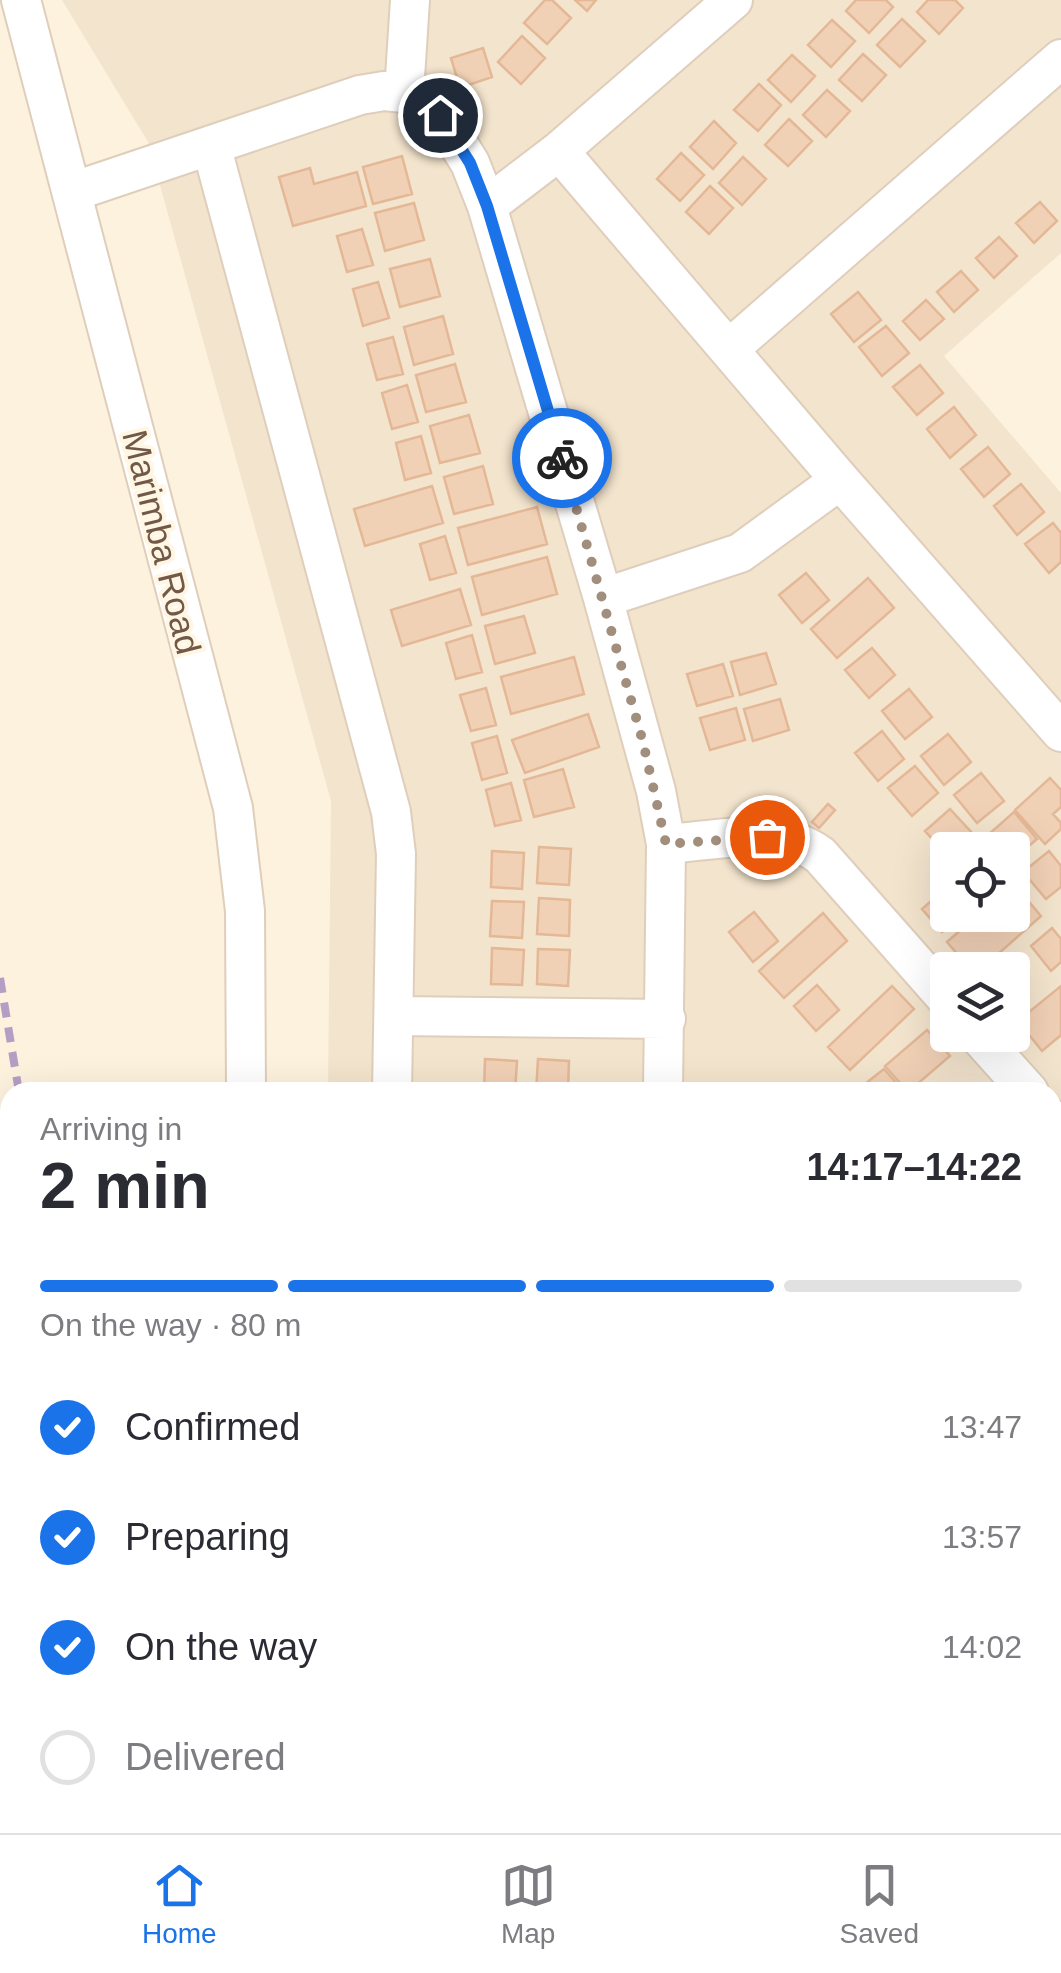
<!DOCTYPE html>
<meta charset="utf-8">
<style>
:root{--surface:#fff;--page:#f2f2f3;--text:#2b2b33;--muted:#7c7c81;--line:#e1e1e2;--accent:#1a73e8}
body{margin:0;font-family:Arial,sans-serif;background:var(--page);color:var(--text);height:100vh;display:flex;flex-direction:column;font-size:38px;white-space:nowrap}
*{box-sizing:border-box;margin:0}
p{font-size:32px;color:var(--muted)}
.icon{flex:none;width:55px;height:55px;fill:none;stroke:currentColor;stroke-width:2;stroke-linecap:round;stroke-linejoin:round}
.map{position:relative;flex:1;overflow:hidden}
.details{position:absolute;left:0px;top:1082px;width:1062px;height:752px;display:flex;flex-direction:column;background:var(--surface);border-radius:30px 30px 0 0;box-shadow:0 10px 40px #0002}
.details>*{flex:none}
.controls{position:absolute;left:930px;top:832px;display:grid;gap:20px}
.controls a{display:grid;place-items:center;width:100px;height:100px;border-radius:10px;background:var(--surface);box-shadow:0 10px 40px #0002;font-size:50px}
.pin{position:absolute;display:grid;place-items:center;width:85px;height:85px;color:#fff;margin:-42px;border:5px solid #fff;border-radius:50%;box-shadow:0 2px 10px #0007}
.courier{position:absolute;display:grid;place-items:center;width:100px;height:100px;margin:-50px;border:8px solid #1a73e8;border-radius:50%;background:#fff;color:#222;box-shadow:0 2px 12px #0007}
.summary em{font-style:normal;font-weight:700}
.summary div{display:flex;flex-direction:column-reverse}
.summary{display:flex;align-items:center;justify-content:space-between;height:170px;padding:0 40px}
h1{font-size:65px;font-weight:700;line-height:75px}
.bar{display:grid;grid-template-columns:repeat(4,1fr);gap:15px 10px;align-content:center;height:120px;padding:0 40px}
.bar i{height:12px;border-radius:8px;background:var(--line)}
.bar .active{background:var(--accent)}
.bar p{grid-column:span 4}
ol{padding:0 40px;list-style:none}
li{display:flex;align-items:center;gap:30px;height:110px}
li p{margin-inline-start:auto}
li .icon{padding:10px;border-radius:50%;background:var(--accent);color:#fff;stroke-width:4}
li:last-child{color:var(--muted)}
li i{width:55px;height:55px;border:5px solid var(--line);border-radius:50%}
.tab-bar{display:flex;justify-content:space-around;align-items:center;height:140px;border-top:2px solid var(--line);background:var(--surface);font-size:28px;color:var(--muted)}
.tab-bar a{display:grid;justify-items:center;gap:5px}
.tab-bar .active{color:var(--accent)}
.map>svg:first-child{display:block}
.residential{fill:#f3e4cd;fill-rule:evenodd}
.building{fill:#f1d1b6;stroke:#e4b896;stroke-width:2.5}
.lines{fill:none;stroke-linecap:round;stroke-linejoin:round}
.minor-casing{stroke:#dfcebb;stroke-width:42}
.minor{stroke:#fff;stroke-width:38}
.rail{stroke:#b59ec4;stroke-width:8;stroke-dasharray:15 10;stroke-linecap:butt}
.done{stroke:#a28e7c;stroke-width:10;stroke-dasharray:0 18}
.route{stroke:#1a73e8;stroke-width:12}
.labels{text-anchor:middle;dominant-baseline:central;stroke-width:8;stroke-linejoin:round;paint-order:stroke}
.street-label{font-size:35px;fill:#715847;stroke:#fff6e4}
</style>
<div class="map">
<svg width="1061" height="1833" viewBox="0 0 1061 1833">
<rect width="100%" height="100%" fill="#fcf2de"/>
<path class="residential" d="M62 0H1061V253L944 356 1061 493V1833H319V1825H1052V1092H328L331 801 148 142ZM948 850H1012V915H948ZM948 970H1012V1035H948Z"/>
<path class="building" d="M545 0H552L571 18 547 44 524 23Z
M575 0H596L587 11Z
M856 0H886L893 7 869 33 846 11Z
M928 0H955L963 8 939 34 917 12Z
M902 19 925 41 900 67 877 45Z
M832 20 855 41 831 67 808 45Z
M522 36 545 58 521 84 498 62Z
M483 48 492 77 460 88 451 58Z
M863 54 886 75 862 101 839 80Z
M792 55 815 76 791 102 768 80Z
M759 84 781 105 758 131 734 110Z
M827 90 850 111 826 137 803 115Z
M789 119 812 141 788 166 765 145Z
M714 121 736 143 713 169 690 147Z
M681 153 704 175 680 201 657 179Z
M402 156 412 194 373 204 363 167Z
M743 157 766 179 742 205 719 183Z
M310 168 314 184 357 172 366 206 293 226 279 177Z
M710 186 733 208 709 234 686 212Z
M1040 202 1057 221 1034 243 1016 223Z
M414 203 424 240 385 251 375 213Z
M362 229 373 265 347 272 337 236Z
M999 237 1017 256 994 278 976 258Z
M430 259 440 296 400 307 390 269Z
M961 271 978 290 954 312 937 292Z
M378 282 389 318 363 326 353 289Z
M858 292 881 320 854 342 831 314Z
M926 300 944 319 920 340 903 321Z
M443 316 453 354 414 365 404 327Z
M886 326 909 353 882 376 859 347Z
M393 337 403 374 377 380 367 344Z
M455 364 466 402 426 412 416 375Z
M920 365 943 393 917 415 893 387Z
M407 385 418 422 392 429 382 393Z
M954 407 976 435 950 458 927 429Z
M469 415 480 453 440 463 430 426Z
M421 436 431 473 405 480 396 443Z
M988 447 1010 474 984 497 961 469Z
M483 466 493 504 454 514 444 477Z
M1021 484 1044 512 1017 535 994 506Z
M432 486 443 523 365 546 354 509Z
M537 507 547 544 468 565 458 528Z
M1053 523 1061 533V562L1049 573 1025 544Z
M445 536 456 573 430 580 420 544Z
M547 557 557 594 482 615 472 577Z
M806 573 829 600 802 623 779 595Z
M868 578 894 608 837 658 811 629Z
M460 589 471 625 402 646 391 610Z
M524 616 535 653 495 664 485 626Z
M472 635 482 672 456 679 446 643Z
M872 648 895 675 869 698 845 670Z
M766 653 776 684 740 695 731 662Z
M574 657 584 694 511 714 501 677Z
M723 664 733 696 697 706 687 674Z
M486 688 496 725 471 731 460 695Z
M909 689 932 717 905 739 882 711Z
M780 699 789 730 753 741 744 709Z
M736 708 745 740 710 750 700 718Z
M588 714 599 747 525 773 512 740Z
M882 731 904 759 878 781 855 753Z
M948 734 971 762 944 785 921 756Z
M497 736 507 773 482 780 472 743Z
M915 766 938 793 912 816 888 788Z
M563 769 574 807 534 817 524 780Z
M981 773 1004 801 977 823 954 795Z
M1050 778 1061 790V807L1053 814 1061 823V829L1045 844 1015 810Z
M511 783 521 820 495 826 486 790Z
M828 804 835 810 819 828 812 822Z
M950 809 973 834 955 850H948V856L925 831Z
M1014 812 1037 839 1012 860V850H1003L989 834Z
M539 847 571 849 569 885 537 883Z
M492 851 524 853 522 889 491 887Z
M1049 851 1061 866V887L1046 899 1023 872Z
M948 886V915H960L942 932 922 909Z
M1019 890 1041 916 980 970H971L947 942 978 915H1012V895Z
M539 898 570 900 569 936 537 934Z
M492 901 524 902 522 938 490 936Z
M754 912 778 941 753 962 729 932Z
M823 913 847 941 784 998 759 971Z
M1052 928 1061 939V962L1051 971 1031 946Z
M492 948 524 950 522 985 491 984Z
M538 949 570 950 568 986 537 984Z
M817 985 839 1010 816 1031 794 1006Z
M892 986 914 1009 850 1070 828 1047Z
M1061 986V1035L1042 1051 1018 1021Z
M927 1030 950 1056 908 1092 885 1066Z
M485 1059 517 1061 515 1092H484Z
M538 1059 569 1061 568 1092H536Z
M884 1069 904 1092H872L865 1084Z
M1057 1257 1061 1262V1298L1054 1304 1052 1260Z
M1056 1327 1061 1333V1370L1053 1376 1052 1330Z
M1061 1608V1643L1052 1632V1614Z
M565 1825H601V1833H564Z
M741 1825H760L768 1833H748Z
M809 1825H860L867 1833H816Z"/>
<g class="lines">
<g class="minor-casing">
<path id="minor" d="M21 0 233 808 245 911 246 1092
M404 93 410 0
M211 145 391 812 396 854 392 1092
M559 151 733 0
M72 192 360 95 384 91 404 93 421 99 440 115 470 163 487 206 603 598 656 791 666 844 663 1092
M487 206 559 151 840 480 1061 732
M729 349 1061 59
M603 598 740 553 840 480
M666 844C716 841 778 824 820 855L948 1000
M394 1016 666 1019
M978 1035 1029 1092
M1052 1119 1061 1128
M1052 1421 1061 1414
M1052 1776 1061 1769
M1037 1825 1044 1833
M230 1833 231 1825
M372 1833V1825
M988 1833 997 1825"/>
</g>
<use href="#minor" class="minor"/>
<path class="rail" d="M0 978 19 1092
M48 1833 49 1825"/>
</g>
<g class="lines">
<path class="done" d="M562 458 643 742 666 844 767 837"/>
<path class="route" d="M440 115 470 163 487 206 562 458"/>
</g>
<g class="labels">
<g class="street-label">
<text transform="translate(162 542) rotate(76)">Marimba Road</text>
</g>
</g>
</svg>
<div class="controls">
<a><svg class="icon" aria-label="locate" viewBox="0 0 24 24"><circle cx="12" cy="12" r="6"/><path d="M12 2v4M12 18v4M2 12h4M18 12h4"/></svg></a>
<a><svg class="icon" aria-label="layers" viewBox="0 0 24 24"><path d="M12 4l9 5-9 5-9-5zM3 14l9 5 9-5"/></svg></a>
</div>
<div class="pin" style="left:767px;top:837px;background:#ea580c"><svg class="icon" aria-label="bag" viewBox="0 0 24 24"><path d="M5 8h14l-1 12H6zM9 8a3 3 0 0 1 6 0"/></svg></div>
<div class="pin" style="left:440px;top:115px;background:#1f2937"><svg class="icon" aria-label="home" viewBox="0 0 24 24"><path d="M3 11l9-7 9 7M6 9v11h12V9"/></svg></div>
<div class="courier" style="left:562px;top:458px"><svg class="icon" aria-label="bike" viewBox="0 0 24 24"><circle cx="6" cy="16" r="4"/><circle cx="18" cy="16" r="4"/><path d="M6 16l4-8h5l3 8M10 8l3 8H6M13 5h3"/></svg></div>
<section class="details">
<div class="summary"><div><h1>2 min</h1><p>Arriving in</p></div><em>14:17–14:22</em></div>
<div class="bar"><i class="active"></i><i class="active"></i><i class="active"></i><i></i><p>On the way · 80 m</p></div>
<ol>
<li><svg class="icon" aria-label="check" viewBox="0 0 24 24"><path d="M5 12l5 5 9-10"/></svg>Confirmed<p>13:47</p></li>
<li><svg class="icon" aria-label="check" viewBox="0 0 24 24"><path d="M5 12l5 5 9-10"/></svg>Preparing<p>13:57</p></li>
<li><svg class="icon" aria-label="check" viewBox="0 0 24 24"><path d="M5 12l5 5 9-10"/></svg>On the way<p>14:02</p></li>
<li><i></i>Delivered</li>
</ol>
</section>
</div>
<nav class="tab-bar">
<a class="active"><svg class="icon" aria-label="home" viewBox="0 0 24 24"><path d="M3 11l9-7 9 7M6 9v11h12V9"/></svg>Home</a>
<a><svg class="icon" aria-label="map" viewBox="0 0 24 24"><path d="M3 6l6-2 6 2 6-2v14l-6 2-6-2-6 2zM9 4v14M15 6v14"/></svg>Map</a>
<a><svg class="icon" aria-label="saved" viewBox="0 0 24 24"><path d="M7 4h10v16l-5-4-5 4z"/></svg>Saved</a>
</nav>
